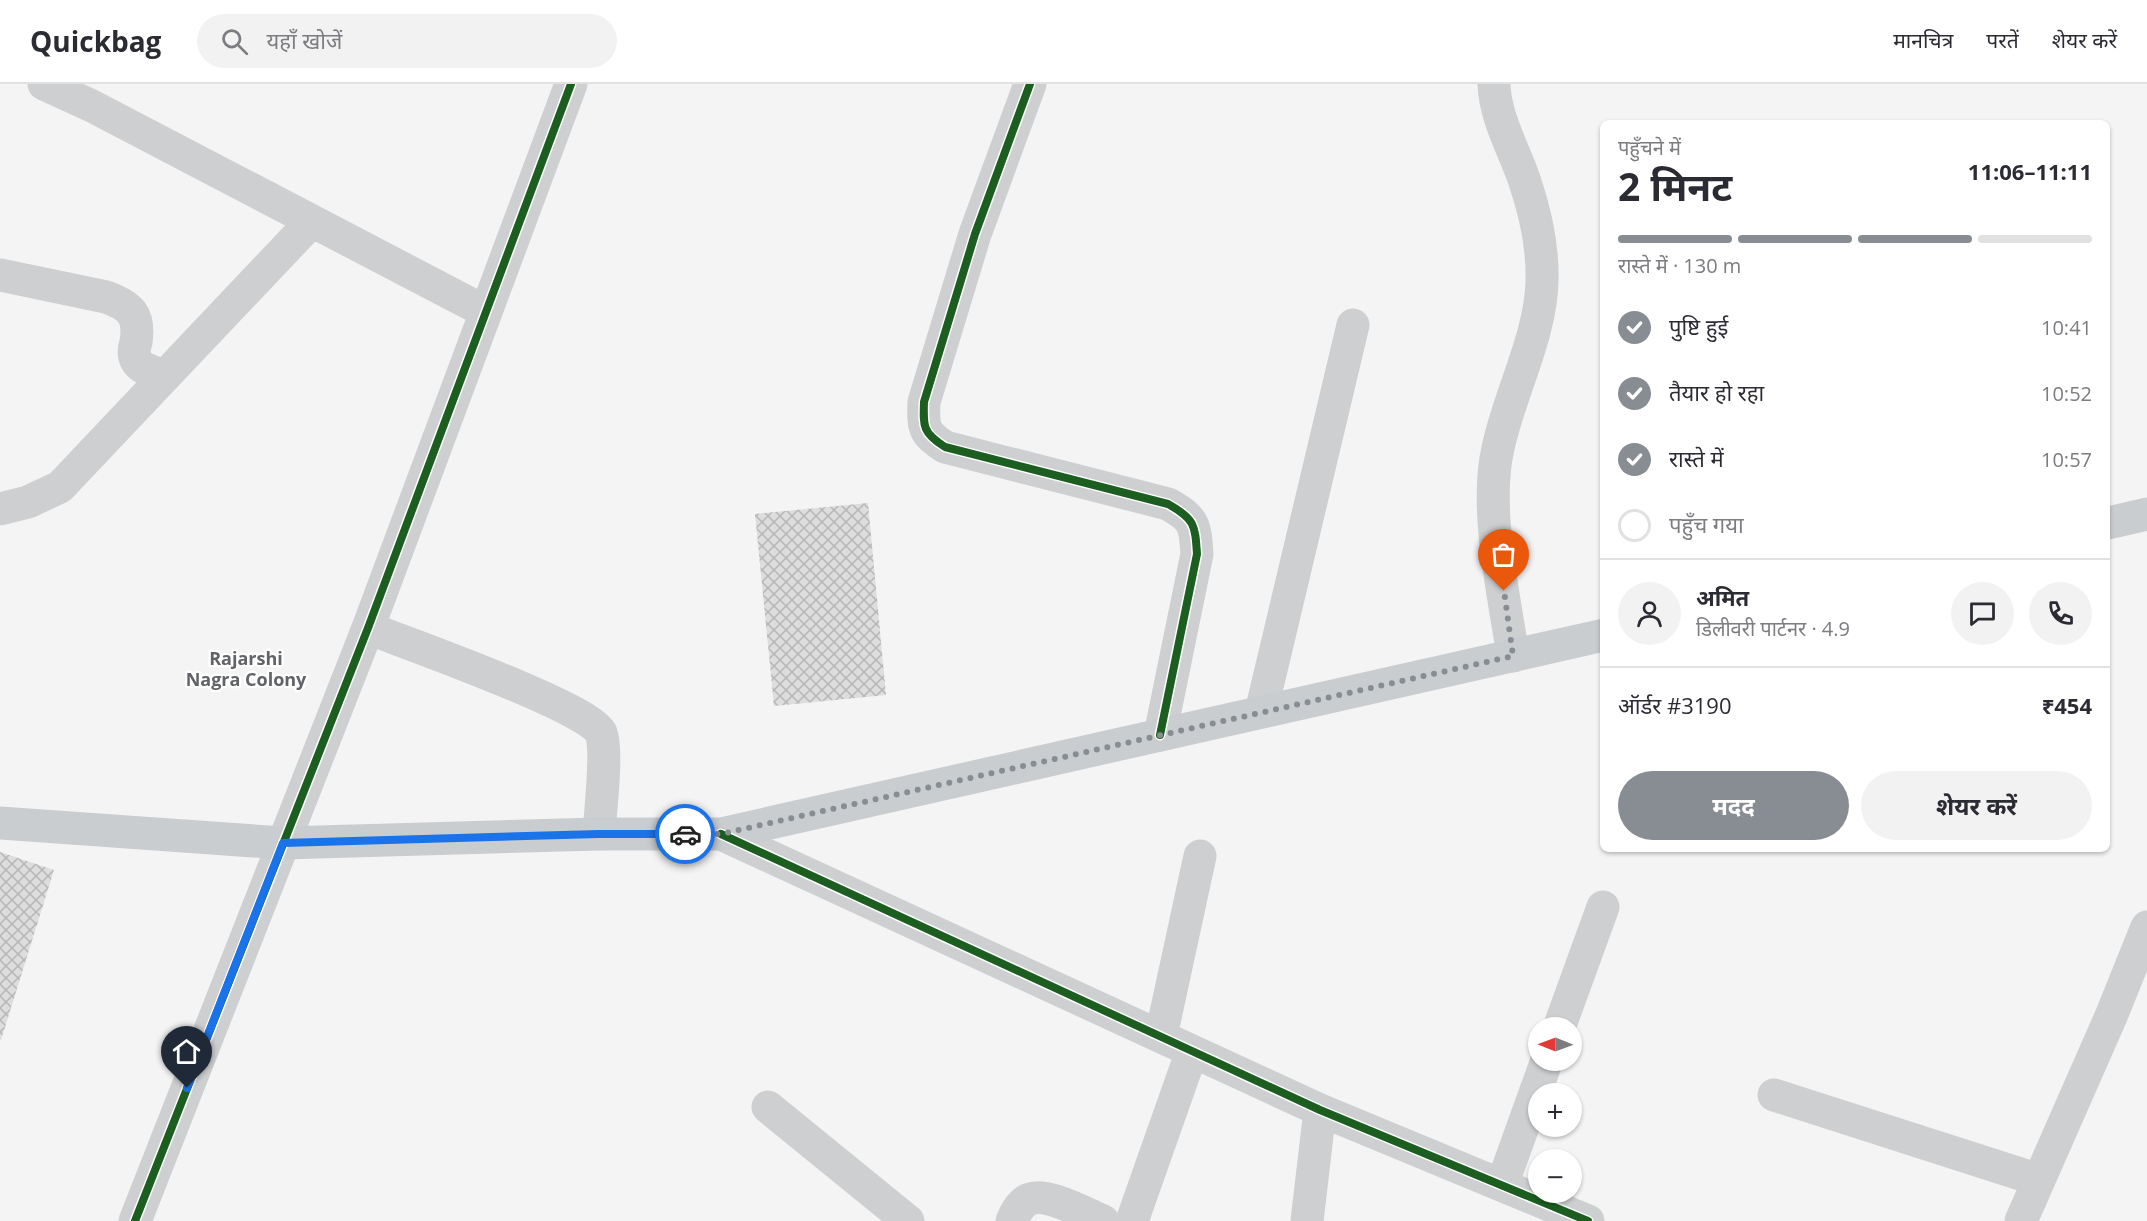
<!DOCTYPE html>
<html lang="hi">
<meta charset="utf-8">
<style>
:root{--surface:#fff;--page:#f2f2f3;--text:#2b2b33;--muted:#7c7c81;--line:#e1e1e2;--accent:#878d92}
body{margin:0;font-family:"Open Sans","Noto Sans Devanagari",sans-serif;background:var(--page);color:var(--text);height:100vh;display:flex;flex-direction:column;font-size:22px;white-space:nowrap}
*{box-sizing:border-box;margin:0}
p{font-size:20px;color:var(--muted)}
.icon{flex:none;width:33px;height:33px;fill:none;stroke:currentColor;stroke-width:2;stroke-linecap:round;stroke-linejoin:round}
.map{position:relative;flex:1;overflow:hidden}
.panel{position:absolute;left:1600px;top:36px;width:510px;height:732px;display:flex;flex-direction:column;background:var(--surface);border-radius:9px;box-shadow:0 2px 4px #0004}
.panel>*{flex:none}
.needle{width:39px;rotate:271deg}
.fabs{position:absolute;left:1528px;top:933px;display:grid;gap:12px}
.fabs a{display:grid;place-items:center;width:54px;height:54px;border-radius:50%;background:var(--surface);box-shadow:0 2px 4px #0004;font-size:30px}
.pin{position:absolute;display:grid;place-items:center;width:51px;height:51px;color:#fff;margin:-62px -26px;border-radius:50% 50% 50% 0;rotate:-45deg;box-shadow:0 0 6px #0007}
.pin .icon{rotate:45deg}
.courier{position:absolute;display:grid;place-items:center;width:60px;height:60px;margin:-30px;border:4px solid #1a73e8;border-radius:50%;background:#fff;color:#222;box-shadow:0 2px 8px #0007}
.summary em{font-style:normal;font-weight:700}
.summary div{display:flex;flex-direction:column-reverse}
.summary{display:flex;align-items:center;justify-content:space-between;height:102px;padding:0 18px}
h1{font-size:39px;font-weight:700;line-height:45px}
.bar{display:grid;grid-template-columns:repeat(4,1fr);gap:9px 6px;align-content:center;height:72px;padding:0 18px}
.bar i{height:8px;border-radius:4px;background:var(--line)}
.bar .current{background:var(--accent)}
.bar p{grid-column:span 4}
.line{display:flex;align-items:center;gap:15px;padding:0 18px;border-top:2px solid var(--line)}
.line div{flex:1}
.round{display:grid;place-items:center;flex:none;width:63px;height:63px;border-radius:32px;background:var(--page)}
ol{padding:0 18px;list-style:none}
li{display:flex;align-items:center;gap:18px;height:66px}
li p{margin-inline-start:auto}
li .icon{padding:6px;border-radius:50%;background:var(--accent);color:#fff;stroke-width:4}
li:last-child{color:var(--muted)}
li i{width:33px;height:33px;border:3px solid var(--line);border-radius:50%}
.cta{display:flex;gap:12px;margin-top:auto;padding:12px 18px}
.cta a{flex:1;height:69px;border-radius:36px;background:var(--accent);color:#fff;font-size:24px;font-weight:700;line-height:69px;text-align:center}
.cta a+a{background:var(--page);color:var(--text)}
header{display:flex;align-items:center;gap:36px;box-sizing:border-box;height:84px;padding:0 30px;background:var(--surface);border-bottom:2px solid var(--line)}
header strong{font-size:28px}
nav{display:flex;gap:33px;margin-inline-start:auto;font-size:21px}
.search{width:420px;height:54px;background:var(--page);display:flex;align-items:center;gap:15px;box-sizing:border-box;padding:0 21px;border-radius:33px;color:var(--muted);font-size:22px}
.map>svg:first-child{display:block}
.building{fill:url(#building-cross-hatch)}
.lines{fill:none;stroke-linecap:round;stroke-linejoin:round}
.minor{stroke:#cdcfd1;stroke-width:33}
.major{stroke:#cacdcf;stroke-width:33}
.cycleway-casing{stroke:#fff;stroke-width:11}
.cycleway{stroke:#1b5e20;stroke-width:8}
.done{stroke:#878d92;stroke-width:6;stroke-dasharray:0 10.8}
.route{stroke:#1a73e8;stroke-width:8}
.labels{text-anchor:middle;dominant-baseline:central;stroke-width:4.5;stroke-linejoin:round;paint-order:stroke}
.neighbourhood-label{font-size:18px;font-weight:bold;fill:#606367;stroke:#fff}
</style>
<header>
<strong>Quickbag</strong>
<div class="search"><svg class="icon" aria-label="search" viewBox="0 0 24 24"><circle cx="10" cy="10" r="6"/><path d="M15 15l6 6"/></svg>यहाँ खोजें</div>
<nav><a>मानचित्र</a><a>परतें</a><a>शेयर करें</a></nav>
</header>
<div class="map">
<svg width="2147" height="1137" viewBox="0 0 2147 1137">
<defs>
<pattern id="building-cross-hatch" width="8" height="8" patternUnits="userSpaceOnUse" patternTransform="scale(1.5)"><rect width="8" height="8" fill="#ddddde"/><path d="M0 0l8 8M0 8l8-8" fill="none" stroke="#b5b6b7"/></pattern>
</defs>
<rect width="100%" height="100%" fill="#f4f4f4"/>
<path class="building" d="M868 419 886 611 774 622 755 430Z
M0 768 54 786 1 956H0Z"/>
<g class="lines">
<path class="minor" d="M44 0 92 22 486 228
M1030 0 975 150 924 318C923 343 923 349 945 363L1168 420C1195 435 1195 441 1197 470L1160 651
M1494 0C1495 33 1513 64 1524 95 1535 127 1543 163 1542 197 1541 252 1509 311 1498 364 1484 425 1504 510 1513 572
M0 191 106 213C131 222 140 231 136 258 134 264 133 270 136 276 141 286 155 288 165 292
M0 425 28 418 60 403 312 137
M368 544C403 558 591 624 601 649 608 667 600 728 599 750
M1261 628 1353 241
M721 750 1320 1026 1588 1137
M1559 944 1603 823
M1161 952 1200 772
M1774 1011 2039 1096
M768 1023 908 1137
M1502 1101 1547 976
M135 1137 368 544 571 0
M1012 1137C1016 1128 1021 1118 1030 1115 1047 1108 1086 1130 1103 1137
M1132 1137 1192 967
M1307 1137 1320 1026
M2021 1137 2112 930 2147 843"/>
<path class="major" d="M2108 439 2147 430
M0 739 283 759 599 750H721L1604 551"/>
<g class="cycleway-casing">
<path id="cycleway" d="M1030 0 975 150 924 318C923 343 923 349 945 363L1168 420C1195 435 1195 441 1197 470L1160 651
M721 750 1320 1026 1588 1137
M135 1137 368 544 571 0"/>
</g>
<use href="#cycleway" class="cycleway"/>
</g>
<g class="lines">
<path class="done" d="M685 750H721L1513 572 1504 507"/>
<path class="route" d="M187 1004 283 759 599 750H685"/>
</g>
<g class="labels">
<g class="neighbourhood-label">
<text x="246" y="574">Rajarshi<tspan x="246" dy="21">Nagra Colony</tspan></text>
</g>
</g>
</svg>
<div class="fabs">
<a><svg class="needle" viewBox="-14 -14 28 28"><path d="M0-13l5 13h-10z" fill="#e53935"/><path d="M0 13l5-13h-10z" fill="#7c7c81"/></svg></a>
<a>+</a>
<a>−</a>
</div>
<div class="pin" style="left:1504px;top:507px;background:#ea580c"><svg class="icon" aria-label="bag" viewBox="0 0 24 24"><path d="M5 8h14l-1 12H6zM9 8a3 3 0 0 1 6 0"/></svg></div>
<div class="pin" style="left:187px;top:1004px;background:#1f2937"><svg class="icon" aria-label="home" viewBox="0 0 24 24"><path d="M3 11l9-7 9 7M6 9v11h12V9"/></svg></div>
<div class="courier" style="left:685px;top:750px"><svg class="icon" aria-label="car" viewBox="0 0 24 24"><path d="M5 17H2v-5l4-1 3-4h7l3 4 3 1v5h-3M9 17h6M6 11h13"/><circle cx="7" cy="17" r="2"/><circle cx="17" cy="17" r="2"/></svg></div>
<section class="panel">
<div class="summary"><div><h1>2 मिनट</h1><p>पहुँचने में</p></div><em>11:06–11:11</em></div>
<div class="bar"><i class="current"></i><i class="current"></i><i class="current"></i><i></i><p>रास्ते में · 130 m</p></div>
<ol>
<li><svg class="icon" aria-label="check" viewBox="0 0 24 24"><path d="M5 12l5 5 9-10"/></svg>पुष्टि हुई<p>10:41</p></li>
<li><svg class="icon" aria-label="check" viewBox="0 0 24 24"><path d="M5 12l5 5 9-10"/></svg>तैयार हो रहा<p>10:52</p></li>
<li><svg class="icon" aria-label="check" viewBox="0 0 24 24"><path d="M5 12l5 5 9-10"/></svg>रास्ते में<p>10:57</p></li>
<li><i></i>पहुँच गया</li>
</ol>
<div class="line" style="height:108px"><a class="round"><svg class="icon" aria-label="person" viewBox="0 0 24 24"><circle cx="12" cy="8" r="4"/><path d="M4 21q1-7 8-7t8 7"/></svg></a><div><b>अमित</b><p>डिलीवरी पार्टनर · 4.9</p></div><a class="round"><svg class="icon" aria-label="chat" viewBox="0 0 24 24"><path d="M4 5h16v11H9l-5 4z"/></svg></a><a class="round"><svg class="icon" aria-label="phone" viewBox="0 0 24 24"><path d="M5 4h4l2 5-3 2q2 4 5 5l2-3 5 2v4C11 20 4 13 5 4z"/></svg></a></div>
<div class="line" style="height:78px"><div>ऑर्डर #3190</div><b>₹454</b></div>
<div class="cta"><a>मदद</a><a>शेयर करें</a></div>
</section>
</div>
